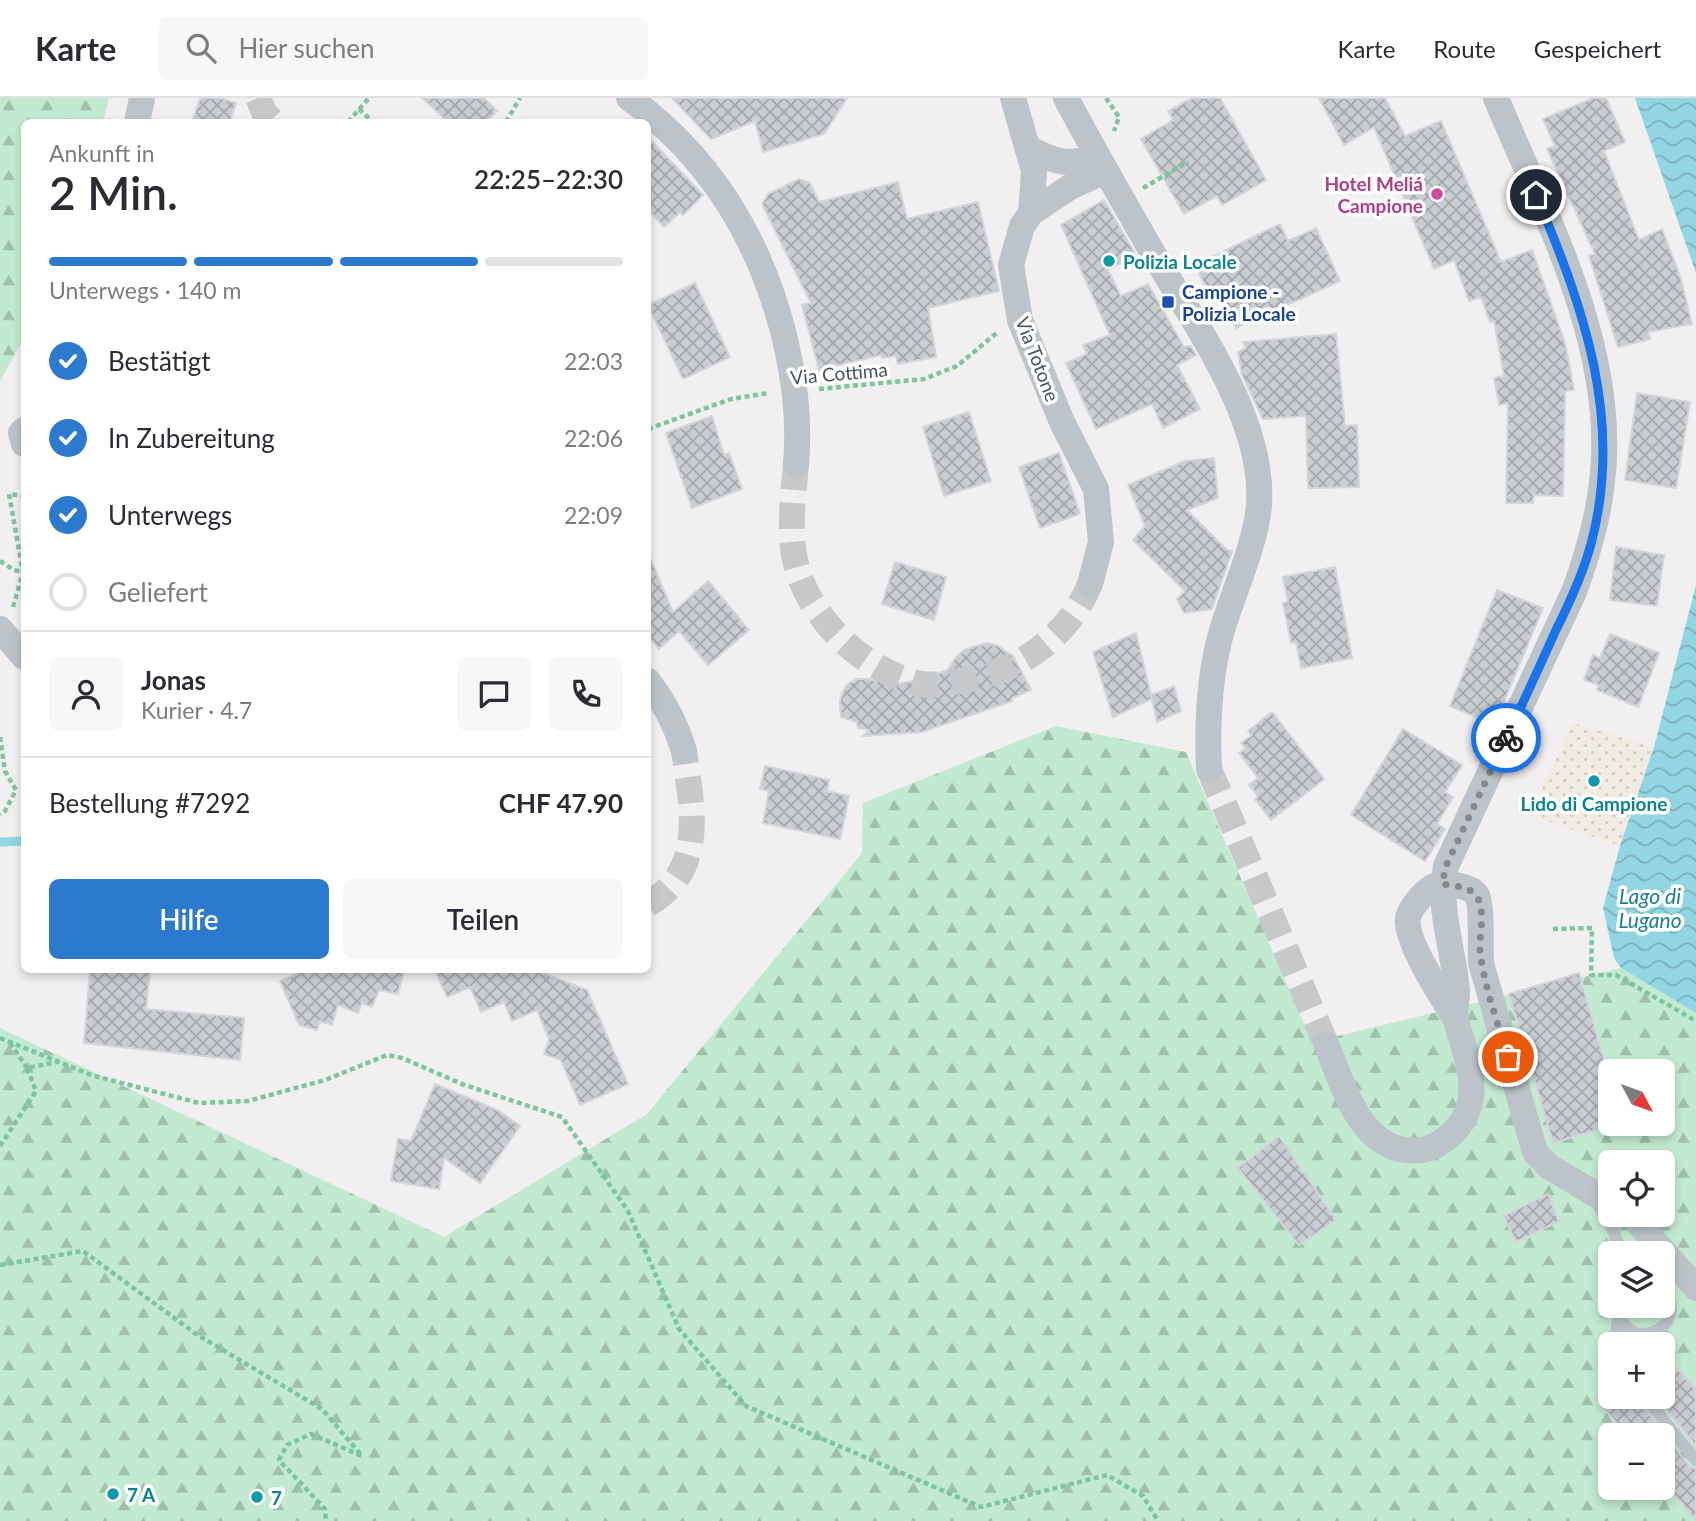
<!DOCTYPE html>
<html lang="de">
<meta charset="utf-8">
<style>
:root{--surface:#fff;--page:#f7f7f7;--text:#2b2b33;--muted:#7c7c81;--line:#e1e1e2;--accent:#2c7ace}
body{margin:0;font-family:Lato,sans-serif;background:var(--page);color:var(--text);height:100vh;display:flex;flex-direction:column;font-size:26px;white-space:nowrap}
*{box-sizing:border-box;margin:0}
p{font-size:23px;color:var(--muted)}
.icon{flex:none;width:38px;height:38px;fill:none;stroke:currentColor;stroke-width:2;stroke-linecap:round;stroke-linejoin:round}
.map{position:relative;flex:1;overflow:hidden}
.details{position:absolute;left:21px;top:21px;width:630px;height:854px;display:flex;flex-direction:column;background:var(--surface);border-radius:10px;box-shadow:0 4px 10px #0003}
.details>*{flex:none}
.needle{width:46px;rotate:131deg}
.tools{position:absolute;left:1598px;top:961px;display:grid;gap:14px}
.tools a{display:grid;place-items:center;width:77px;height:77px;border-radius:10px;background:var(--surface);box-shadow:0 4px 10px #0003;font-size:35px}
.pin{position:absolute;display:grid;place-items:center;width:60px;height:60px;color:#fff;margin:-30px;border:4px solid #fff;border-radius:50%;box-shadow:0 2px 7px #0007}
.courier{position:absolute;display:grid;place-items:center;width:70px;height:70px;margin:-35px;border:5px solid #1a73e8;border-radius:50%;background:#fff;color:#222;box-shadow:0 2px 9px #0007}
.headline em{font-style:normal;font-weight:600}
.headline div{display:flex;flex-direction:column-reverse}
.headline{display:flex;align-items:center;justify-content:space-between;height:119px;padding:0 28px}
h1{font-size:46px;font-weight:600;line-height:52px}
.bar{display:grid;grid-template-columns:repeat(4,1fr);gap:10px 7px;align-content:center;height:84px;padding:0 28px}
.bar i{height:9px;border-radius:5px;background:var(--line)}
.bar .on{background:var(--accent)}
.bar p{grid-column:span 4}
.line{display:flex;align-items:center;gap:18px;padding:0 28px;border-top:2px solid var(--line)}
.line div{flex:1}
.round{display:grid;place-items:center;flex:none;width:74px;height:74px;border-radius:10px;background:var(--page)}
ol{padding:0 28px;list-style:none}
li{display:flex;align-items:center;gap:21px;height:77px}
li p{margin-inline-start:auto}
li .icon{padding:7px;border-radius:50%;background:var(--accent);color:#fff;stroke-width:4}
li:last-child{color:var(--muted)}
li i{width:38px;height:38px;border:4px solid var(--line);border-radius:50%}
.button{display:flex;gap:14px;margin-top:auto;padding:14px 28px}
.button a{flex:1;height:80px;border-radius:10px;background:var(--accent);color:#fff;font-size:28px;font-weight:600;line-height:80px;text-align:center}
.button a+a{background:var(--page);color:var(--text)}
header{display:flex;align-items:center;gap:42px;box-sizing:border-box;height:98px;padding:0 35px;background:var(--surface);border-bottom:2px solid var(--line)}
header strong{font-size:33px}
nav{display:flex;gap:38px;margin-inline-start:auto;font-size:24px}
.search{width:490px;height:63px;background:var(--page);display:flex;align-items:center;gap:18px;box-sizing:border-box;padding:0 24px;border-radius:10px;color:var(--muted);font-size:26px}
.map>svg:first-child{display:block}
.forest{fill:url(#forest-firs);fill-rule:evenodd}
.sand{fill:url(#sand-dots)}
.water{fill:url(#water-waves)}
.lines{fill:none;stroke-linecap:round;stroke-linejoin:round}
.stream{stroke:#93d6e3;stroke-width:9}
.building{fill:url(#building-cross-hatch);stroke:#d3d5da;stroke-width:2}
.street-tunnel{stroke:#c7c8ca;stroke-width:26;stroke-dasharray:26 13;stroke-linecap:butt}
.path{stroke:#7dc59e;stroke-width:4.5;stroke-dasharray:5 3.5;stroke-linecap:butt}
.lane{stroke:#bcc4ca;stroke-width:12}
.street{stroke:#bcc4ca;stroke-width:26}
.done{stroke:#848a8e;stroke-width:7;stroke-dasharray:0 12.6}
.route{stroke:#1a73e8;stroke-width:9}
.hotel-dot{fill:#d1479c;stroke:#fff;stroke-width:2.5}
.culture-dot{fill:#0f9aa8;stroke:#fff;stroke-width:2.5}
.transit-dot{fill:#1a4fb4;stroke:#fff;stroke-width:2.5}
.labels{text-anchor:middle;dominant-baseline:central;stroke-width:7;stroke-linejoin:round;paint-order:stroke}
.hotel-label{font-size:19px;font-weight:bold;fill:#b23c85;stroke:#fff;text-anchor:end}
.culture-label{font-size:19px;font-weight:bold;fill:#0d838f;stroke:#fff;text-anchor:start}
.transit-label{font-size:19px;font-weight:bold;fill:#164399;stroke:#fff;text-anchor:start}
.street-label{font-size:19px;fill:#49535a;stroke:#fff}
.water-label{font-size:21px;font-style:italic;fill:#1a8094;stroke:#fff}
</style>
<header>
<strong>Karte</strong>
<div class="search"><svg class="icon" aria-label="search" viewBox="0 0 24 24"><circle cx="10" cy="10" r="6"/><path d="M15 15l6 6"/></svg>Hier suchen</div>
<nav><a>Karte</a><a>Route</a><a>Gespeichert</a></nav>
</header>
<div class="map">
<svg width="1696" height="1423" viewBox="0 0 1696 1423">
<defs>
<pattern id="forest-firs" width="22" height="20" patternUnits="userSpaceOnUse" patternTransform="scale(1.75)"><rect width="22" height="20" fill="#c2ead0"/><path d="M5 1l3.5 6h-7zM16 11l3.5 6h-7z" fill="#a0c0ac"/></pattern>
<pattern id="sand-dots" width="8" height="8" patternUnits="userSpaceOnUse" patternTransform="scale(1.75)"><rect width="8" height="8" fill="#f1ebe1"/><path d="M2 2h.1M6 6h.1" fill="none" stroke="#d0ccc3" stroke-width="1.8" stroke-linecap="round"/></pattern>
<pattern id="water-waves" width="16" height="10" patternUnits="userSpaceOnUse" patternTransform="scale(1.75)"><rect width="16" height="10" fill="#93d6e3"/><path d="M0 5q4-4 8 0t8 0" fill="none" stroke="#7ab0bb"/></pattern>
<pattern id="building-cross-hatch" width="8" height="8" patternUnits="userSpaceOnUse" patternTransform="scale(1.75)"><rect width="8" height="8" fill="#c9ccd1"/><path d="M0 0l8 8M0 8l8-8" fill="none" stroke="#a5a8ad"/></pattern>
</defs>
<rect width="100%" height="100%" fill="#f1efef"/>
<path class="forest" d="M0 0H109L103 24H24V240L0 283Z
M1056 628 1186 654 1312 944 1621 870 1696 915V1423H0V930L444 1139 647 1016 862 755 863 705ZM1610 973H1662V1026H1610ZM1610 1064H1662V1116H1610ZM1610 1155H1662V1208H1610ZM1610 1246H1662V1298H1610ZM1610 1337H1662V1390H1610Z"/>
<path class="sand" d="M1573 625 1654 649 1620 748 1530 717Z"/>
<path class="water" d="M1635 0H1696V175Z
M1696 487V915L1621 870 1614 860 1603 810 1620 748 1654 649Z"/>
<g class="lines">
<path class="stream" d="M0 744 24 743"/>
</g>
<path class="building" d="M200 0H220L236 5 230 24H192Z
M422 0H484L497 13 486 24H448Z
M672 0H847L824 36 763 54 755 23 711 41Z
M1192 0H1220L1266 82 1222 107 1217 98 1184 116 1141 41 1173 22 1168 13Z
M1319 0H1385L1405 38 1441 23 1501 164 1532 152 1565 245 1574 292 1565 293 1563 398 1534 397 1533 405H1506L1508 305 1499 307 1494 280 1504 278 1494 223 1490 224 1481 199 1469 203 1454 162 1434 171 1374 29 1344 47Z
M1593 0H1606L1625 44 1604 53 1639 142 1662 131 1680 178 1692 226 1648 234 1650 241 1618 249 1589 158 1595 156 1547 51 1555 48 1543 21Z
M648 39 703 97 683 117 680 114 664 129 648 112Z
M799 81 810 85 819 104 898 84 907 121 978 104 999 193 928 210 936 259 898 266 896 258 882 260 881 257 819 272 802 207 811 205 762 106 768 96Z
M1104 102 1136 157 1108 172 1121 198 1148 186 1184 249 1191 248 1196 257 1177 267 1200 311 1163 330 1152 306 1096 331 1066 265 1087 256 1083 247 1110 237 1061 127Z
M1280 126 1288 143 1316 130 1340 183 1236 230 1219 198 1212 202 1195 167Z
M695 185 730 259 683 281 648 207Z
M1336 236 1345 328 1357 327 1359 389 1308 390 1306 318 1263 321 1242 277 1238 254 1246 250 1243 244Z
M1637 295 1690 304 1676 390 1625 382Z
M969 314 991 383 944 398 923 329Z
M712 318 724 357 729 355 742 391 692 410 666 335Z
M1059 355 1080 416 1040 430 1019 369Z
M1214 360 1218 400 1187 412 1227 452 1232 453 1212 511 1184 515 1177 501 1185 493 1133 442 1145 428 1128 387 1185 363Z
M1616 449 1664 457 1657 508 1610 502Z
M648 455 673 514 708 483 749 532 708 567 679 533 659 551 648 538Z
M895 464 946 479 934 522 882 506Z
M1335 469 1352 560 1301 570 1296 544 1291 545 1283 505 1288 504 1283 479Z
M1497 492 1543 510 1494 627 1450 608Z
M1136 535 1152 601 1113 619 1093 554Z
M1610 536 1659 555 1638 609 1597 592 1599 587 1584 582 1593 557 1600 560Z
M987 545 998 548 1013 558 1031 592 1012 600V603L922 634 863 638 869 632 858 630 857 624 841 619 840 602 843 593 848 586 857 581H867L897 586 915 583 911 597 936 576 948 572 956 559 966 551Z
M1174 588 1181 613 1157 624 1151 597Z
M1272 614 1324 681 1271 722 1255 701 1258 698 1249 687 1258 680 1239 655 1246 650 1241 645 1252 637 1248 633Z
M1403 631 1462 667 1445 694 1453 699 1437 726 1445 731 1425 763 1351 717Z
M765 668 829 682 827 693 849 698 840 741 763 725 769 693 760 691Z
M90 872H150L146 911 244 920 240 962 84 945Z
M306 872H404L398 896 379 892 372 909 362 905 358 915 338 907 332 927 320 923 317 932 299 927 280 883Z
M435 872H535L587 892 628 986 580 1007 561 962 544 956 549 941 537 912 512 923 504 904 481 914 470 889 447 899Z
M1579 875 1610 982V1028L1553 1045 1509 896Z
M435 986 499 1013 520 1028 480 1085 444 1060 439 1091 391 1083 398 1041 411 1043Z
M1279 1038 1336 1122 1299 1147 1238 1070Z
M1548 1096 1559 1123 1516 1144 1503 1118Z
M1678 1271 1696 1292V1348L1656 1298H1662V1283Z
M1595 1298H1635L1689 1368 1696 1371V1423L1662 1382V1337H1626Z"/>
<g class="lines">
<path class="street-tunnel" d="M258 0 264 14 273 24
M796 366C793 402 787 442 799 477 817 528 868 575 922 586 932 588 944 585 954 584 1014 577 1066 543 1090 486
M1209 671 1326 946
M648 806C707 772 692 709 684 653"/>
<path class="path" d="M1106 0 1119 19 1114 33
M359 11 373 24
M348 24 369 0
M506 24 520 0
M1143 90 1188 64
M819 291 924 281 957 268 998 234
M648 331 731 301 769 295
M0 463 14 472 23 474
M13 509 23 474 9 396 24 398
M0 639 5 673 16 692 5 713 0 716
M1553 831 1592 830 1591 877H1616L1696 923
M0 940 91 977 199 1005 248 1003 325 982 387 957 402 960 462 986 562 1019 628 1113 679 1231 746 1308 981 1409 1107 1377 1143 1398 1158 1423
M10 945 27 970
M0 1048 36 993 27 970 57 964
M0 1167 83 1153 196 1236 322 1311 362 1358 311 1336 287 1347 279 1362 325 1411 326 1423"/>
<path class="lane" d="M1595 1102 1612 1130 1622 1155
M1620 1208C1620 1260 1696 1231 1662 1190
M1614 1246 1619 1215
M1644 1298 1696 1362"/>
<path class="street" d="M629 0C709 58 758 138 783 233 794 278 800 320 796 366
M1013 0 1034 73 1031 115
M1066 0C1094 53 1124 105 1154 157 1196 228 1265 322 1259 407 1256 445 1234 493 1223 529 1209 574 1207 625 1209 671
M137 24 142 0
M1028 50C1055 64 1068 69 1097 58
M24 332 21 335 24 346
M1090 486 1101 444 1096 391 1062 324 1020 222 1011 167 1022 128 1031 115 1070 89 1105 73
M0 531 24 559
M648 583C665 605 676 626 684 653
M1455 920C1443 901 1404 841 1408 820 1409 813 1415 806 1419 801 1426 794 1430 788 1440 787 1450 785 1469 788 1476 796 1483 805 1480 850 1481 865L1535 1054 1548 1068 1610 1105
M1326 946C1341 981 1356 1041 1400 1051 1418 1055 1435 1051 1449 1038 1479 1013 1474 980 1463 946 1461 938 1457 929 1456 921 1454 912 1457 903 1457 894 1454 851 1437 811 1446 768L1574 494C1590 450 1602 407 1604 359 1609 234 1543 113 1496 0
M1628 1116 1634 1120 1696 1190"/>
</g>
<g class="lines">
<path class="done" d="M1506 640 1446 768 1442 786C1454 788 1470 788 1477 799 1486 813 1479 837 1480 853 1484 889 1498 925 1508 959"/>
<path class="route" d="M1506 640C1523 605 1539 570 1555 534 1569 506 1583 476 1591 446 1624 323 1584 210 1536 97"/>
</g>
<circle class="hotel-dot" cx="1437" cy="96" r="7"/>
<g class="culture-dot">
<circle cx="1109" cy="163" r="7"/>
<circle cx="1594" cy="683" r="7"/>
<circle cx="113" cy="1396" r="7"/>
<circle cx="257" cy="1399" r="7"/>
</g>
<rect class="transit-dot" x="1161" y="197" width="14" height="14" rx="3.5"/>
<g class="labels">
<g class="hotel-label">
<text x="1423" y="85">Hotel Meliá<tspan x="1423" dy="22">Campione</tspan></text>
</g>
<g class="culture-label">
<text x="1123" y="163">Polizia Locale</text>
<text x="1594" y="705" text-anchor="middle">Lido di Campione</text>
<text x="127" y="1396">7 A</text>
<text x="271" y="1399">7</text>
</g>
<g class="transit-label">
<text x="1182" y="193">Campione -<tspan x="1182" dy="22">Polizia Locale</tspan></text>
</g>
<g class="street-label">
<text transform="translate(1038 261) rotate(69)">Via Totone</text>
<text transform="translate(839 275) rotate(-5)">Via Cottima</text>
</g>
<g class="water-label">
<text x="1650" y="797">Lago di<tspan x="1650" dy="24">Lugano</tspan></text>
</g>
</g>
</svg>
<div class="tools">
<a><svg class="needle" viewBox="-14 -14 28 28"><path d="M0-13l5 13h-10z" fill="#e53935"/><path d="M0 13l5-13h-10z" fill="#7c7c81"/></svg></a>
<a><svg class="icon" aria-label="locate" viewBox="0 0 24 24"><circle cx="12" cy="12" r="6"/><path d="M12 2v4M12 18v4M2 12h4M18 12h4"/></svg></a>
<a><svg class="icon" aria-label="layers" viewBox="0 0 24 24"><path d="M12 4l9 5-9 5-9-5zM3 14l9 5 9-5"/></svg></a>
<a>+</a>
<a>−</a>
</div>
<div class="pin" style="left:1508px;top:959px;background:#ea580c"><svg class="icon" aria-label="bag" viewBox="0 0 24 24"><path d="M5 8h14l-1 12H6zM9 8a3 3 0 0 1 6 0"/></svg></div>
<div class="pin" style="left:1536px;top:97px;background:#1f2937"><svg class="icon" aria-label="home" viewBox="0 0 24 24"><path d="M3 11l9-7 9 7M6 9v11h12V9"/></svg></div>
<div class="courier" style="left:1506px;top:640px"><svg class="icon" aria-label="bike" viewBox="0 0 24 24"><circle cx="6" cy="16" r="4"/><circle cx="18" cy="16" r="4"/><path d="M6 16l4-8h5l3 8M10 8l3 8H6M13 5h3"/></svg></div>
<section class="details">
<div class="headline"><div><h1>2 Min.</h1><p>Ankunft in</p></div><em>22:25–22:30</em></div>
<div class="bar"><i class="on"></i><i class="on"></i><i class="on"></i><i></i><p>Unterwegs · 140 m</p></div>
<ol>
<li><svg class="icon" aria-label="check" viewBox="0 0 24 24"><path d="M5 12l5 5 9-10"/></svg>Bestätigt<p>22:03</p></li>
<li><svg class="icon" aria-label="check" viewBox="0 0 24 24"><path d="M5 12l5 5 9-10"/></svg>In Zubereitung<p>22:06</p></li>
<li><svg class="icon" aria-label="check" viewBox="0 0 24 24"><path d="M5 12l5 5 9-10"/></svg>Unterwegs<p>22:09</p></li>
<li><i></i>Geliefert</li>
</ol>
<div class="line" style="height:126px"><a class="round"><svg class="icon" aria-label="person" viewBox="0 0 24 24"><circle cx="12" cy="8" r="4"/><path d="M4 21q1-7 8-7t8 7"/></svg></a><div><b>Jonas</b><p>Kurier · 4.7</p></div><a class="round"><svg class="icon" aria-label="chat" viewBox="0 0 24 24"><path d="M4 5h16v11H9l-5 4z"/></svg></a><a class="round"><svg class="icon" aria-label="phone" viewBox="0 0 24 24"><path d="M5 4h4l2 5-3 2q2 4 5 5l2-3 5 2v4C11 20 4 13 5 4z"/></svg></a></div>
<div class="line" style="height:91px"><div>Bestellung #7292</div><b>CHF 47.90</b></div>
<div class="button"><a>Hilfe</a><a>Teilen</a></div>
</section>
</div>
